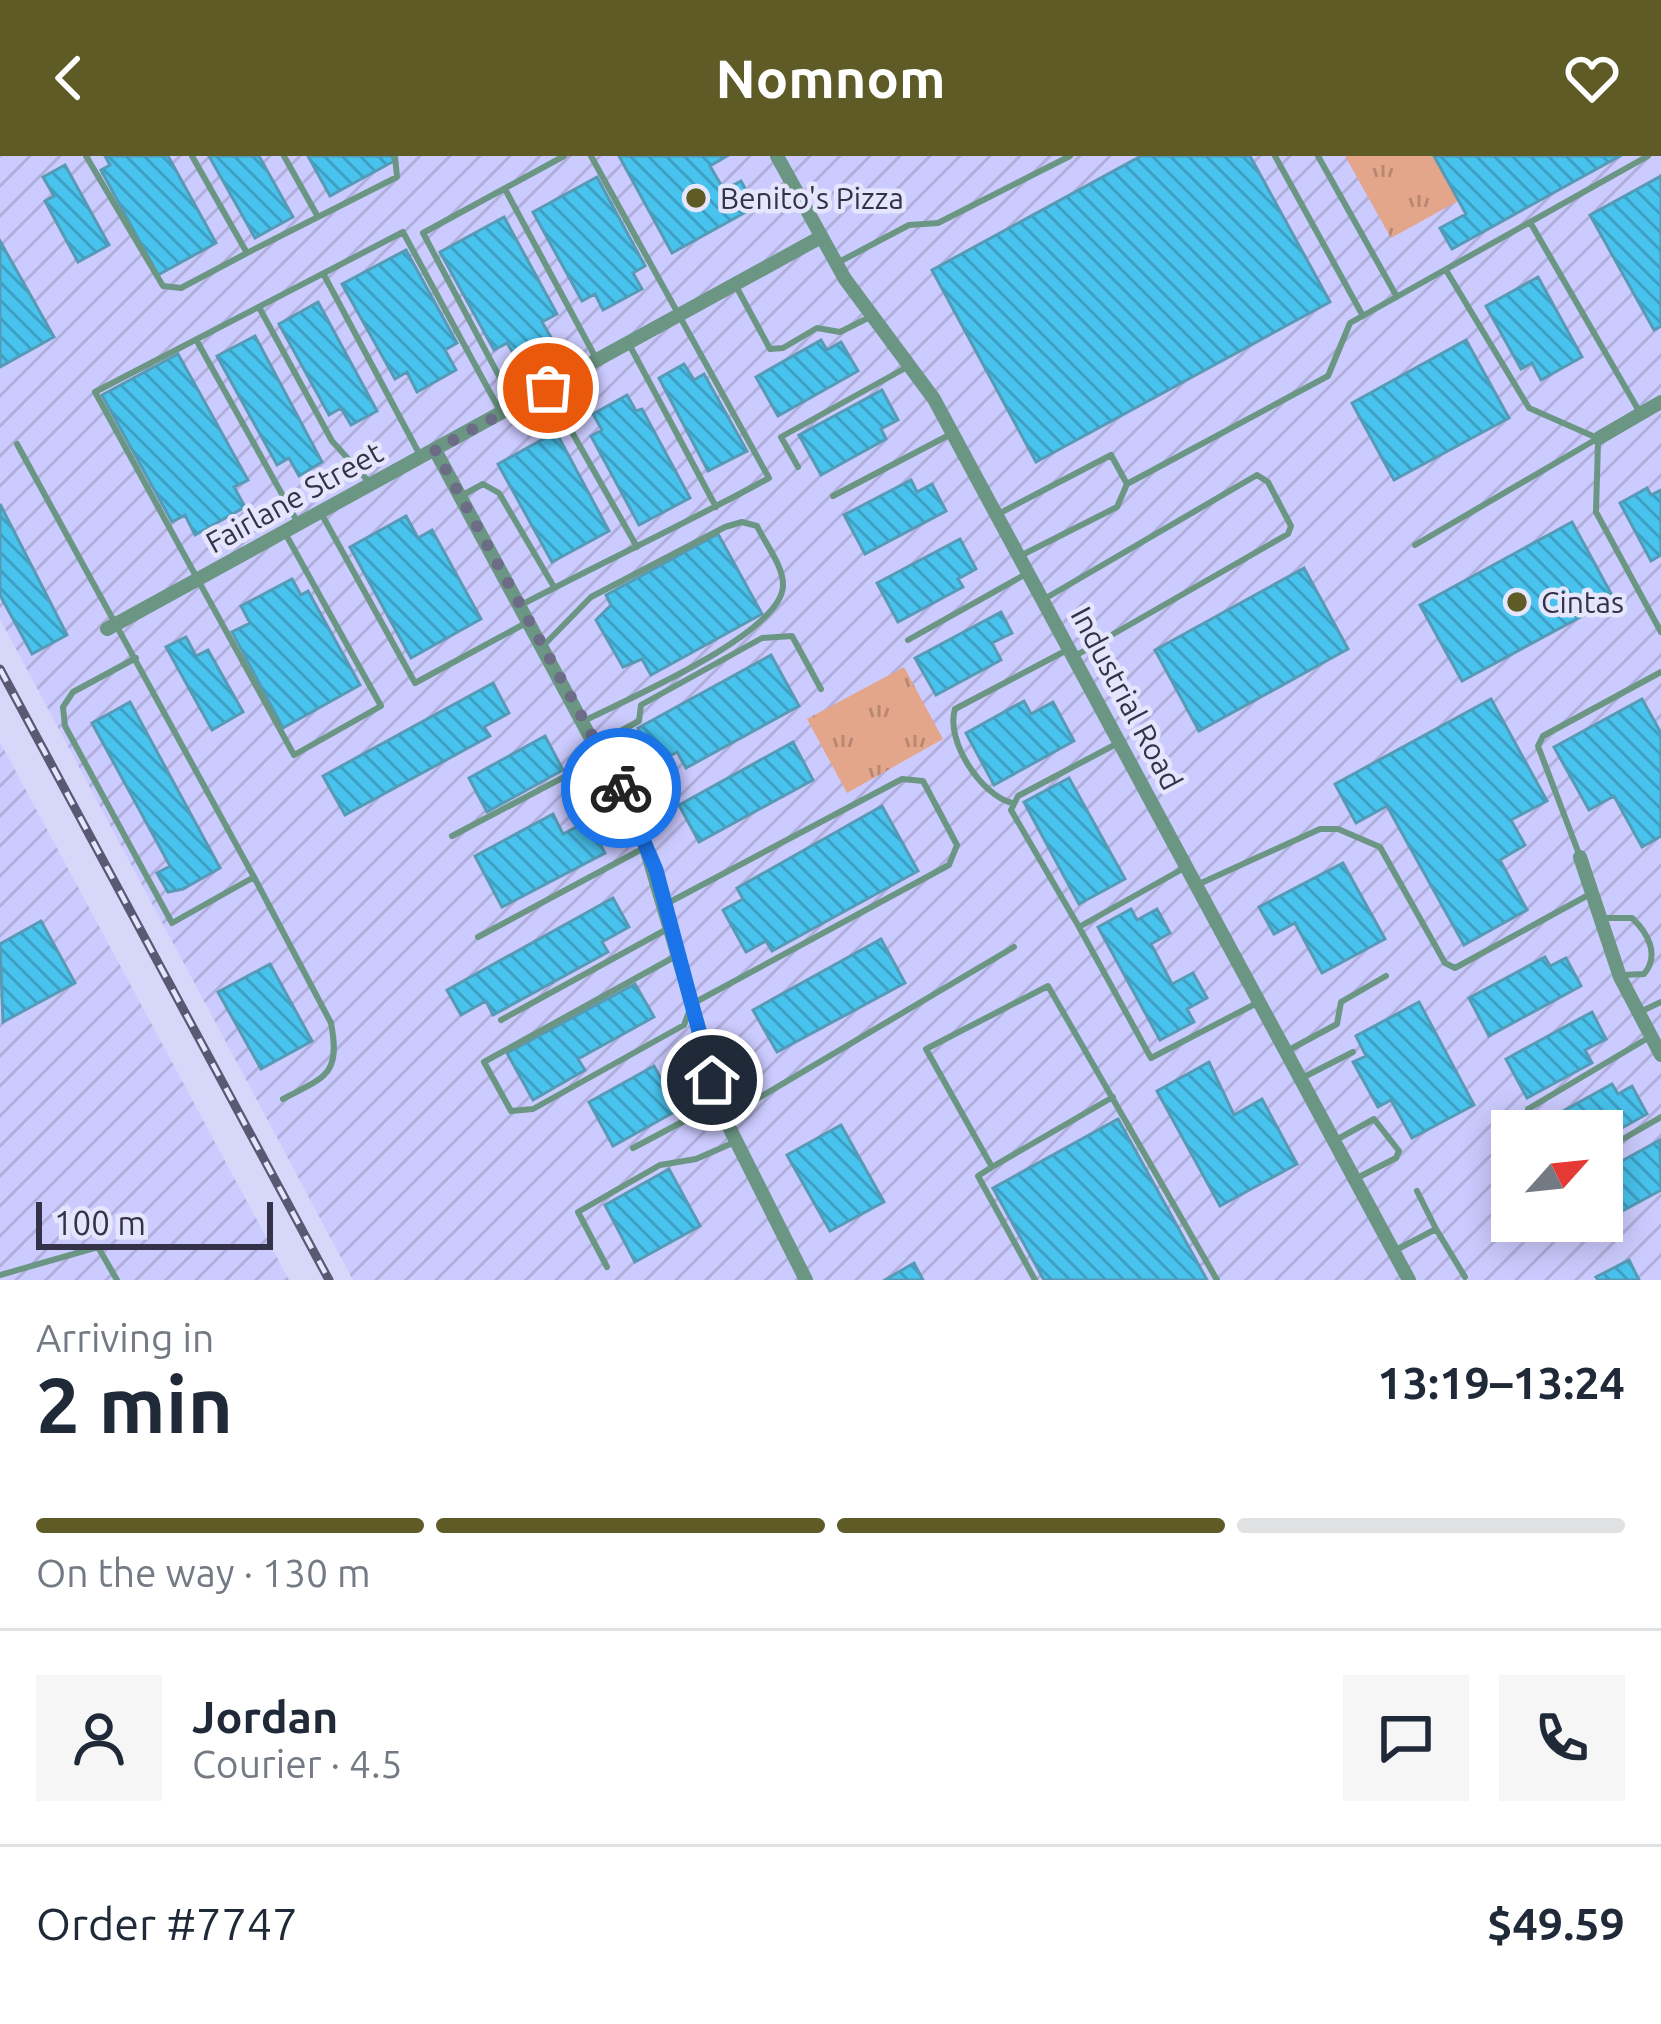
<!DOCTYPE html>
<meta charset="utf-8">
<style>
:root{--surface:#fff;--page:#f6f6f7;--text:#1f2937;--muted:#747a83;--line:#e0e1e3;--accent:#5e5b27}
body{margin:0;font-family:Ubuntu,sans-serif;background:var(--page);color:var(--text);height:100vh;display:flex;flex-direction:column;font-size:45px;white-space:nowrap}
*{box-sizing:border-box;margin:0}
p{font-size:39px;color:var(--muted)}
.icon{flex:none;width:66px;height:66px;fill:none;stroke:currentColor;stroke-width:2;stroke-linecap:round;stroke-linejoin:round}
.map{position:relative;height:1124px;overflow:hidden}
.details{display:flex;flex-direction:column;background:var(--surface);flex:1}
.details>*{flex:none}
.needle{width:78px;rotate:63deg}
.fabs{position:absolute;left:1491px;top:954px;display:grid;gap:24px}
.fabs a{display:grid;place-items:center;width:132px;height:132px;border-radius:0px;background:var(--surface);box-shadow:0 6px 30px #0003;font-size:60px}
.scale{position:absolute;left:36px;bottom:30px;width:237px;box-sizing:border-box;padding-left:12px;border:6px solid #333249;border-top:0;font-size:33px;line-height:42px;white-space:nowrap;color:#333249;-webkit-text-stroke:9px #e5e6fd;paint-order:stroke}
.pin{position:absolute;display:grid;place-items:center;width:102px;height:102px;color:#fff;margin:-51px;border:6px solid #fff;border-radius:50%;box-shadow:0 3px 12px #0007}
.courier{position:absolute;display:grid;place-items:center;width:120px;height:120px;margin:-60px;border:9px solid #1a73e8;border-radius:50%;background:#fff;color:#222;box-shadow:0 3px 15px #0007}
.summary em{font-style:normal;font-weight:600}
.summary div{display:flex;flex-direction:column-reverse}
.summary{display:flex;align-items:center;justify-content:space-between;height:204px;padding:0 36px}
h1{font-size:78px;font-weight:600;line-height:90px}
.bar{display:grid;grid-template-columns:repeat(4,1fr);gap:18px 12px;align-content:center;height:144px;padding:0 36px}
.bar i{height:15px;border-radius:9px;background:var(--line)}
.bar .active{background:var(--accent)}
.bar p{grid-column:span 4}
.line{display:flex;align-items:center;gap:30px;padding:0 36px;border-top:3px solid var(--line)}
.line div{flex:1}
.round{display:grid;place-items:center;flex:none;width:126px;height:126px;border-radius:0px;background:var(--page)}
header{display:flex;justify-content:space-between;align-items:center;height:156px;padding:0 36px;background:var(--accent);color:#fff;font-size:54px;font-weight:600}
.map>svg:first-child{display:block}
.industrial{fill:url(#industrial-furrows);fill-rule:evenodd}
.grass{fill:url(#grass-tufts)}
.building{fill:url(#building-back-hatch);stroke:#569ab5;stroke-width:3}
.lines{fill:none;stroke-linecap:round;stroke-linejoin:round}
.service{stroke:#6b9683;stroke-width:6}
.minor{stroke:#6b9683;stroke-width:14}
.rail-casing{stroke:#5a5973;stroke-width:9}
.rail{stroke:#e5e6fd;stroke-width:4.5;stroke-dasharray:14;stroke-linecap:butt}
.done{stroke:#6c6c87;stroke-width:12;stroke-dasharray:0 21.6}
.route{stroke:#1a73e8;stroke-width:15}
.poi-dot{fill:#5e5b27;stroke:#e5e6fd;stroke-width:4.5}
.labels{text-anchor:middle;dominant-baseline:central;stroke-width:9;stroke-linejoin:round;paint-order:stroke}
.poi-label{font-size:30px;fill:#333249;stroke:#e5e6fd;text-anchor:start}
.street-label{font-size:30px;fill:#333249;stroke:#e5e6fd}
</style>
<header><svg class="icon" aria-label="back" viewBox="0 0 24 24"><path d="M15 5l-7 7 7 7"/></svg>Nomnom<svg class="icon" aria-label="heart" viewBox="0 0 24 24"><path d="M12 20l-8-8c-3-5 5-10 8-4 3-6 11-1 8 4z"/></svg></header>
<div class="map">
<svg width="1661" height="1124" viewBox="0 0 1661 1124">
<defs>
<pattern id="industrial-furrows" width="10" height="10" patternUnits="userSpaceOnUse" patternTransform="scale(3)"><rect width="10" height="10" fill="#cccbff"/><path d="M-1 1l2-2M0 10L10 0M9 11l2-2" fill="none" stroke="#b0afdc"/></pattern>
<pattern id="grass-tufts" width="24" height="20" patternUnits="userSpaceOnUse" patternTransform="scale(3)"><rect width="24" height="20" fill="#e3a68a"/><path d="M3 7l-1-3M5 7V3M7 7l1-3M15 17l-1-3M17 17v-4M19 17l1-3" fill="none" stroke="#b98873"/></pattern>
<pattern id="building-back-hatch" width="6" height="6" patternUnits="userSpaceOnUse" patternTransform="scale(3)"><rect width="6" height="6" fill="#48c3ee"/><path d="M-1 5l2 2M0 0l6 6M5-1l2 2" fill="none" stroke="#3d9fc3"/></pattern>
</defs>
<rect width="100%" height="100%" fill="#d7d7fa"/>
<path class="industrial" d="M0 0H1661V1124H353L0 463ZM1512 975H1602V1065H1512Z
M0 586 289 1124H0Z"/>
<path class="grass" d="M1345 0H1434L1458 45 1391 82Z
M904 511 943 583 847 637 807 563Z"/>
<path class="building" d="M105 0H168L216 87 158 119 101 14 110 9Z
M209 0H259L293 61 255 82Z
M308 0H391L394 5 330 40Z
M619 0H727L710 10 724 34 741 25 755 51 672 97Z
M1141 0H1250L1330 146 1036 306 932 114Z
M1434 0H1620L1452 93 1440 72 1466 58Z
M65 9 109 89 78 106 45 45 54 40 43 21Z
M1661 20V170L1654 174 1590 59Z
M597 21 645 110 633 117 642 133 603 154 595 138 582 145 533 56Z
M504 61 557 158 542 166 552 183 516 202 507 187 494 194 440 96Z
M0 85 54 181 0 211Z
M406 94 457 187 445 194 456 214 417 236 407 216 395 223 342 128Z
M1538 121 1582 201 1541 224 1532 207 1521 213 1486 150Z
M318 146 377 255 351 269 341 252 329 259 279 168Z
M255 180 322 306 299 320 289 302 277 309 217 200Z
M821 184 827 194 841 186 858 215 778 260 756 221Z
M1466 184 1509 262 1394 324 1352 247Z
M178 198 248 324 234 331 245 351 195 379 185 359 172 366 102 239Z
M684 208 694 224 704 218 747 295 708 315 659 222Z
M882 234 898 264 881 273 886 283 821 319 799 279Z
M627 239 636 255 642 253 690 342 639 369 591 280 602 274 593 258Z
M556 276 609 375 552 406 498 308Z
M911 324 917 336 932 328 946 355 865 398 844 359Z
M1647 332 1651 339 1661 334V399L1651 405 1620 347Z
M0 348 67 479 32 498 0 439Z
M406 360 418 382 432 374 481 463 411 502 350 391Z
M1572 366 1614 443 1462 525 1420 449Z
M718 378 762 458 651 519 642 503 623 511 596 464 611 449 606 439Z
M960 383 976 413 958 423 963 431 898 466 877 427Z
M1304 412 1348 493 1199 575 1155 494Z
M292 423 301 439 308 435 360 529 283 572 232 476 250 467 241 450Z
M1001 456 1012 477 992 487 1001 504 936 539 915 502Z
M186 481 196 500 208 494 243 556 212 574 166 491Z
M771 499 799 550 686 612 677 596 657 607 638 572Z
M493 527 509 557 484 571 490 580 345 659 323 620Z
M1491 543 1547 645 1511 664 1525 689 1500 704 1527 754 1464 789 1387 650 1356 667 1335 628Z
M1642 543 1661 577V680L1642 691 1614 640 1589 654 1554 591Z
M1024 545 1031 558 1053 546 1074 585 994 629 966 577Z
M130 546 220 712 183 733 168 736 157 717 170 710 92 567Z
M545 580 563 614 487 656 469 622Z
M793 586 813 624 699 686 679 649Z
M1069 622 1125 723 1079 748 1024 646Z
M882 650 918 715 772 795 766 785 746 796 723 754 743 743 737 732Z
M553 658 563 678 588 665 605 697 502 751 475 700Z
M1343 707 1385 783 1322 817 1295 767 1274 778 1259 751Z
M613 742 629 771 602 786 608 796 493 859 486 845 461 859 447 834Z
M1131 753 1137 764 1157 753 1170 777 1151 788 1172 828 1193 817 1207 842 1187 853 1194 866 1160 884 1098 771Z
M41 765 75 827 3 866 0 788Z
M881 783 905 827 777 896 753 854Z
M1545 801 1550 810 1566 802 1581 830 1489 880 1469 842Z
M270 808 312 885 261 913 218 836Z
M635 828 654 861 578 903 585 914 533 944 507 897Z
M1419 846 1474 949 1412 982 1391 944 1378 951 1353 906 1366 900 1356 880Z
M1592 856 1606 883 1585 894 1592 907 1527 942 1506 903Z
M1209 906 1234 959 1262 943 1297 1008 1220 1050 1157 935Z
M654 910 678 954 613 990 589 946Z
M1612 928 1618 938 1632 930 1647 958 1602 983V975H1539L1536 970Z
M1118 963 1207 1124H1044L993 1032Z
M841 969 884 1046 830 1075 787 999Z
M1660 984 1661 1034 1591 1072 1588 1065H1602V1016Z
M669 1013 700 1070 635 1106 605 1049Z
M1629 1104 1639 1124H1598L1596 1121Z
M914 1107 923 1124H885Z"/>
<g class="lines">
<path class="service" d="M86 0 163 130 181 132 247 97
M192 0 247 97 318 61
M284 0 318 61 397 21 395 0
M1275 0 1363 160
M1318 0 1397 141
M505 33 597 204
M1530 66 1639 255
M839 106 909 69 938 67 1070 0
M1446 114 1529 252 1595 281
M324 119 421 301
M737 132 770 193 783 192 817 172 840 176 870 161
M260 153 332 285 370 327
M198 187 298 367
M630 190 716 351
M547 232 637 391
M515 250 423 77 564 0
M1598 286 1596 356 1661 476
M17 288 254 721 172 767 65 570 63 551 73 536 136 502
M798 311 781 281 909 210
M461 340 483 328 499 337 554 431
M833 340 949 279
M321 357 415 527 526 467
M1000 357 1111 299 1127 328
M285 377 381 550 294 599 95 236 403 76 499 253
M1415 389 1595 284
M1022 399 1117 351 1127 328 1328 220 1350 167 1648 0
M1046 442 1257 319 1268 326 1291 370 1288 378 1075 500
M523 448C605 405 687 367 769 322L591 0
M908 484 1026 418
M543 490 591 441 725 371 742 366 757 370C765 387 784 411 783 430 781 478 625 544 584 565
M596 588 639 565 641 549 762 482 792 480 821 533
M1012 647C982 640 945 585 955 553L1067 494
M452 680 600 602
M1579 698 1538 590 1543 580 1661 516
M1186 711 1079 771 1151 902 1257 847
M254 721 331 867C341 919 325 921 283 943
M1199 728 1320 673H1338L1380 691 1445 807 1455 812 1592 737
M666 748 902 623 923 625 957 689 949 709 692 848 684 869 533 953 511 955 484 906 676 800
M1600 762H1632C1648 777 1660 799 1644 818L1623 819
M1079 771 1011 654 1018 640 1120 586
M478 781 644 692
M1642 855 1661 846
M501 864 669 772
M1287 895 1337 868 1341 846 1386 820
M1302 922 1353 896
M728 960 1014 791
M1531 975 1528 953 1648 882
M1336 984 1374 963 1399 995 1396 1002 1357 1022
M633 992 720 946
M1602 995 1661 961
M992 1011 1113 941
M1417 1035 1436 1073
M1396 1094 1436 1073 1465 1121
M607 1111 578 1056 660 1009 696 1003 735 986
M0 1119 98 1091 117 1124
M1035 1124 978 1020 992 1011 926 893 1048 830 1217 1124"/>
<path class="minor" d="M777 0 845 123 934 243 1409 1124
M1599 282 1661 246
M435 294 641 675 727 967 806 1124
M107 473 821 81
M1580 701 1620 821 1661 899"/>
<g class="rail-casing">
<path id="rail" d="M0 513 329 1124"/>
</g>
<use href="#rail" class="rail"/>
</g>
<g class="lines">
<path class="done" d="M548 232 435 294 621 632"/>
<path class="route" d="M621 632 656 714 712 924"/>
</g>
<g class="poi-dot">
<circle cx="696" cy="42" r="12"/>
<circle cx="1517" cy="446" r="12"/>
</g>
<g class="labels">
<g class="poi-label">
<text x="720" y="42">Benito's Pizza</text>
<text x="1541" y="446">Cintas</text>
</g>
<g class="street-label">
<text transform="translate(294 341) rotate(-29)">Fairlane Street</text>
<text transform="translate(1127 542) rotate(62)">Industrial Road</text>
</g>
</g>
</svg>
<div class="fabs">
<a><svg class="needle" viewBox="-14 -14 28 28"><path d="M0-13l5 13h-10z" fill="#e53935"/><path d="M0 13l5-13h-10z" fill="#747a83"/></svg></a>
</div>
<div class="scale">100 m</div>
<div class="pin" style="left:548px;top:232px;background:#ea580c"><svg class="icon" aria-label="bag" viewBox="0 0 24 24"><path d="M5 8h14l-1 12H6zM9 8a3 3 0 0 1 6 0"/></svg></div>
<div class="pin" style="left:712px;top:924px;background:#1f2937"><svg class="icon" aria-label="home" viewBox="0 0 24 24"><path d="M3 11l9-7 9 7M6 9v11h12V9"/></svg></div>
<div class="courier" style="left:621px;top:632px"><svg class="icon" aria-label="bike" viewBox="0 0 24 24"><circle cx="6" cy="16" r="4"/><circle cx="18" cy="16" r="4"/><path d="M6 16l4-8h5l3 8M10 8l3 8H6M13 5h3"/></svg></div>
</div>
<section class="details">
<div class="summary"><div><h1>2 min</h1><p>Arriving in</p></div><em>13:19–13:24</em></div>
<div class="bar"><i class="active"></i><i class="active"></i><i class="active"></i><i></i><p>On the way · 130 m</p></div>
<div class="line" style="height:216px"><a class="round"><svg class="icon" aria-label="person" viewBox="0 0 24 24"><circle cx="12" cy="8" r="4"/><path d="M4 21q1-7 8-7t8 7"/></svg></a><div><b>Jordan</b><p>Courier · 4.5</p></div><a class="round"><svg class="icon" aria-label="chat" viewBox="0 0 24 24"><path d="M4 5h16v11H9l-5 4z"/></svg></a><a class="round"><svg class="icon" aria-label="phone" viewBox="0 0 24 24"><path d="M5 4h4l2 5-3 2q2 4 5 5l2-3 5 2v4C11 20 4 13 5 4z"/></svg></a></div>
<div class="line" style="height:156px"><div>Order #7747</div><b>$49.59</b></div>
</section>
